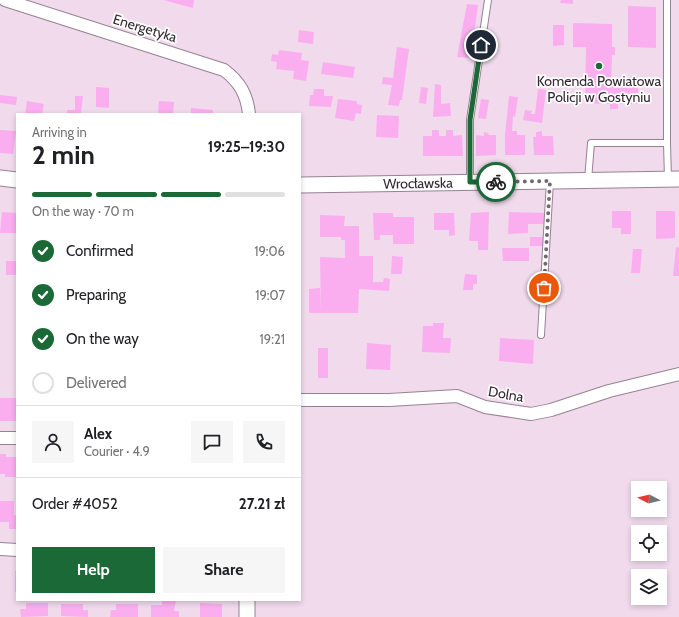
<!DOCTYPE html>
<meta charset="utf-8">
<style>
:root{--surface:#fff;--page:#f6f6f6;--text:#202124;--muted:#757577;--line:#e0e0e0;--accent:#1c6938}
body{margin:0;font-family:Cabin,sans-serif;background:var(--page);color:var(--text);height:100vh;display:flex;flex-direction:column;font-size:15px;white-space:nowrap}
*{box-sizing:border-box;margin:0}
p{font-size:13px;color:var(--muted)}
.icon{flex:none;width:22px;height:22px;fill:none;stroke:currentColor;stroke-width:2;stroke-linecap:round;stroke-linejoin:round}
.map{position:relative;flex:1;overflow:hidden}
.drawer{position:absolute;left:16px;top:113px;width:285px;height:488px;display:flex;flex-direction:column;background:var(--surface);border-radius:0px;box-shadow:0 2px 6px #0003}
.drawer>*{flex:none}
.needle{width:26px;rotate:277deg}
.tools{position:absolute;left:631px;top:481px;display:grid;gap:8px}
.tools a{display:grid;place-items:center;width:36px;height:36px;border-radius:0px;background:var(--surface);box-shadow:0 2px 6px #0003;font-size:20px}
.pin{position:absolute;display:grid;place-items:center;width:34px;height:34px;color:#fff;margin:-17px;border:2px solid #fff;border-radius:50%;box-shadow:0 1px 4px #0007}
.courier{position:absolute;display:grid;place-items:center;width:40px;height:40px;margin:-20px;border:3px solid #1c6938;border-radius:50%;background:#fff;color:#222;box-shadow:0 1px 5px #0007}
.head em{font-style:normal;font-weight:800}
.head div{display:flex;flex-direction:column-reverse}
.head{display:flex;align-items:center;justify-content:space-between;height:68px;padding:0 16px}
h1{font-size:26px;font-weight:800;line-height:30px}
.bar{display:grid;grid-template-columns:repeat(4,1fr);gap:6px 4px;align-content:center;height:48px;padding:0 16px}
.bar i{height:5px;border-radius:3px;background:var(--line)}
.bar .active{background:var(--accent)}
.bar p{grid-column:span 4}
.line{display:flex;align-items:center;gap:10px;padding:0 16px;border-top:1px solid var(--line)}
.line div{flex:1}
.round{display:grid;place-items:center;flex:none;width:42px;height:42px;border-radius:0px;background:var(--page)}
ol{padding:0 16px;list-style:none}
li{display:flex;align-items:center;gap:12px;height:44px}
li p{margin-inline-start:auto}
li .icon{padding:4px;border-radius:50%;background:var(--accent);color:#fff;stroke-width:4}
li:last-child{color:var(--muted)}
li i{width:22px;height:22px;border:2px solid var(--line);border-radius:50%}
.button{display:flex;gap:8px;margin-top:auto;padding:8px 16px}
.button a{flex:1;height:46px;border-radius:0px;background:var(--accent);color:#fff;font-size:16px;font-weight:800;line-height:46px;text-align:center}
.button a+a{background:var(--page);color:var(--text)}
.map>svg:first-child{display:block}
.building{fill:#faaef0}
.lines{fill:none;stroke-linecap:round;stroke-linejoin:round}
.service-casing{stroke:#968292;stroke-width:8}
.minor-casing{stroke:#968292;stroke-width:14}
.tertiary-casing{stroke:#968292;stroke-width:17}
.service{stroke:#fff;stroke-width:6}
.minor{stroke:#fff;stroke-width:12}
.tertiary{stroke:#fff;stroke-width:15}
.done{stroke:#746772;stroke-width:4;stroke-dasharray:0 7.2}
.route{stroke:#1c6938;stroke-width:5}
.poi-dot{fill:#1c6938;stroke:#fff;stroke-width:1.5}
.labels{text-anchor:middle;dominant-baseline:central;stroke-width:3.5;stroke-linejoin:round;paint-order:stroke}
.street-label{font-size:14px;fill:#312930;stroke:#fff}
.poi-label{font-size:14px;fill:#312930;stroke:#fff}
</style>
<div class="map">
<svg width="679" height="617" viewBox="0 0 679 617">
<rect width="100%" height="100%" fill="#f0daec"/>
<path class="building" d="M163 0H194L193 8Z
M561 0H573V4L560 3Z
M467 4 478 5 471 58 457 57Z
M628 6 656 7V48L628 47Z
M573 23 612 24V47H615V55H612L611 86H617V77H638V104H618V109H610V104L585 103 586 47H573Z
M553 25H564V45L553 46Z
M299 30 314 32 313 44 298 42Z
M397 47 409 49 402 100H400L399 106 388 105 392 85 382 84 383 77 393 78Z
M279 50 302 53 301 60 309 61 306 81 293 79 294 71 276 69 277 62 271 61 272 54 278 55Z
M323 62 355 67 353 78 321 74Z
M435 84 441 85V104L450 103 451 116 433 117Z
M96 87 109 88V108L96 107Z
M421 87 428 88 426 104 419 103Z
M314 89H324V96H333L331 107 309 106 310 95H313Z
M538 89 546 90 542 123 523 120 525 110 532 111 531 114H535Z
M0 95 17 97 16 105 0 103Z
M75 96H83L81 114H67V110H75Z
M509 96 518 97 515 117 513 116 512 131H517V135H525V155H505V135Z
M338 99 357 101V104L362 105 361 114 356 113 354 121 335 118Z
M481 99 489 100 486 119 478 118Z
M27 101 44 104 42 114H25Z
M159 101 174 102 173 114H158Z
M191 108 213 110V114H191Z
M377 115 399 116 398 138 376 137Z
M0 130 16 131 13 154 0 153Z
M432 130H439V136H446V130H453V136L462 135 463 156H423V136H432Z
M542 131V136H553L554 155H534L533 137H536V132Z
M484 132 488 133 489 135H496V155L476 156V135L484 136Z
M612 211H631V234H621V228H612Z
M656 211H675V238L656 239Z
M2 212 17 213V233H0Z
M489 212 488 250H478V241H469L471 213Z
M509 212 544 213 545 224H528V233L508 234Z
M373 213H393V217H414V244H393V235H380V240H374Z
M434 213H454L455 235 449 236V230H434Z
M320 215 345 216 344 226H359V256H373V282H383L384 278 390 279 389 291 359 289 358 313H309V289L320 288 321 311 320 257 345 258V240H341V237H320Z
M530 237H543V246H530Z
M676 247 679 248V276H673Z
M502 248H529V261H503Z
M633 249H642L640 273H631Z
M392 256 403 257 402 274H391Z
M6 261H17V275H6Z
M465 274 477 275V284H473V290H463Z
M433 323H444L443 338H451L450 353 422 352 423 326H433Z
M500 338 534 340 533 364 499 361Z
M367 343 391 345 390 370 366 369Z
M318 348H328V378H318Z
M0 398H17V421H0Z
M0 454H6V457H17V477H5V474H0Z
M0 501H14V515H17V529H9V522H0Z
M15 571H17V592H15Z
M162 600H176L174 611H179V617H151V605H162Z
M26 603H48V616L21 617 20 609H26Z
M200 603 222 604V617H200Z
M61 604H83V610H88V617L61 616Z
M116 604H138V617H110L111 610H116Z"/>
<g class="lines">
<g class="service-casing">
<path id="service" d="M667 143V0
M588 180 591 143H667L668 179
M470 182V120L488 0
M541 335 550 181"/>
</g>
<g class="minor-casing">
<path id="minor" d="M5 0 224 70C240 82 247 95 249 114
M300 400H389L457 396 485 407 531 414 551 410 609 391 679 374
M0 438H17
M0 549 17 550"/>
</g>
<g class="tertiary-casing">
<g id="tertiary">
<path d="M0 178 17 180"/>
<path id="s1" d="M300 185 679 179"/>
<path d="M247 617V600"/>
</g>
</g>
<use href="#service" class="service"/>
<use href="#minor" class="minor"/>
<use href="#tertiary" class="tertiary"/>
</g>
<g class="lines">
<path class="done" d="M496 182 550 181 544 288"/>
<path class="route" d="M481 45 470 120V182H496"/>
</g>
<circle class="poi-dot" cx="599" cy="66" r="4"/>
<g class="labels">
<g class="street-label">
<text transform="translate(145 28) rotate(17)">Energetyka</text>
<text stroke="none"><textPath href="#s1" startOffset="118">Wrocławska</textPath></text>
<text transform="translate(506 394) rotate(10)">Dolna</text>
</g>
<g class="poi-label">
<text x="599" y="81">Komenda Powiatowa<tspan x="599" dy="16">Policji w Gostyniu</tspan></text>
</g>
</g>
</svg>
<div class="tools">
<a><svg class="needle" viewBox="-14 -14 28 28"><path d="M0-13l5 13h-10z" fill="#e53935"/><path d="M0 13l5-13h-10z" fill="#757577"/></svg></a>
<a><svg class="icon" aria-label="locate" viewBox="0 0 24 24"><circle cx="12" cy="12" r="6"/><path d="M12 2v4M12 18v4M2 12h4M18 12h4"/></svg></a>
<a><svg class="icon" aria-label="layers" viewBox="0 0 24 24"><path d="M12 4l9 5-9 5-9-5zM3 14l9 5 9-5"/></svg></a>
</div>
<div class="pin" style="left:544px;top:288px;background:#ea580c"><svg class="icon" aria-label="bag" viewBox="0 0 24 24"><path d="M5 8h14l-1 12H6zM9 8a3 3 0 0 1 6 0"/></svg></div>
<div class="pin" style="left:481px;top:45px;background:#1f2937"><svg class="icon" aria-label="home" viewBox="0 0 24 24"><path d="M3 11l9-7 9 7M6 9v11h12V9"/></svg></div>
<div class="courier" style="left:496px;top:182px"><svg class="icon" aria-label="bike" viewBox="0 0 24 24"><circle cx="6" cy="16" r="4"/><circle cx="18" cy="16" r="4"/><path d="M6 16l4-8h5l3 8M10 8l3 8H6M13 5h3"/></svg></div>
<section class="drawer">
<div class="head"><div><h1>2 min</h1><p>Arriving in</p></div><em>19:25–19:30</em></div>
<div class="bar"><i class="active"></i><i class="active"></i><i class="active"></i><i></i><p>On the way · 70 m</p></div>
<ol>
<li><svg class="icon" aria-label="check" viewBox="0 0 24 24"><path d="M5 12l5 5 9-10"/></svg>Confirmed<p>19:06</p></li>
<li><svg class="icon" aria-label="check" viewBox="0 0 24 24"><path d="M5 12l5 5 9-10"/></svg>Preparing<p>19:07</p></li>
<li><svg class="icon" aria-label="check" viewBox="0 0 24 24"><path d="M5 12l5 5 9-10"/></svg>On the way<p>19:21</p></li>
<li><i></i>Delivered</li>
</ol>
<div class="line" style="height:72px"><a class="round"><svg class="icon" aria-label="person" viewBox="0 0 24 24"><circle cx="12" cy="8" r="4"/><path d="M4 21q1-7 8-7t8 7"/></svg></a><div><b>Alex</b><p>Courier · 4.9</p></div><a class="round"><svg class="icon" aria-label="chat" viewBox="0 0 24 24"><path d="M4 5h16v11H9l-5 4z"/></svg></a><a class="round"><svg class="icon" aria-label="phone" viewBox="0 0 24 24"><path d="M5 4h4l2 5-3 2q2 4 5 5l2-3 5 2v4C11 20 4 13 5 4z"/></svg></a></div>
<div class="line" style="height:52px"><div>Order #4052</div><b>27.21 zł</b></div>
<div class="button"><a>Help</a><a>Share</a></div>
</section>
</div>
